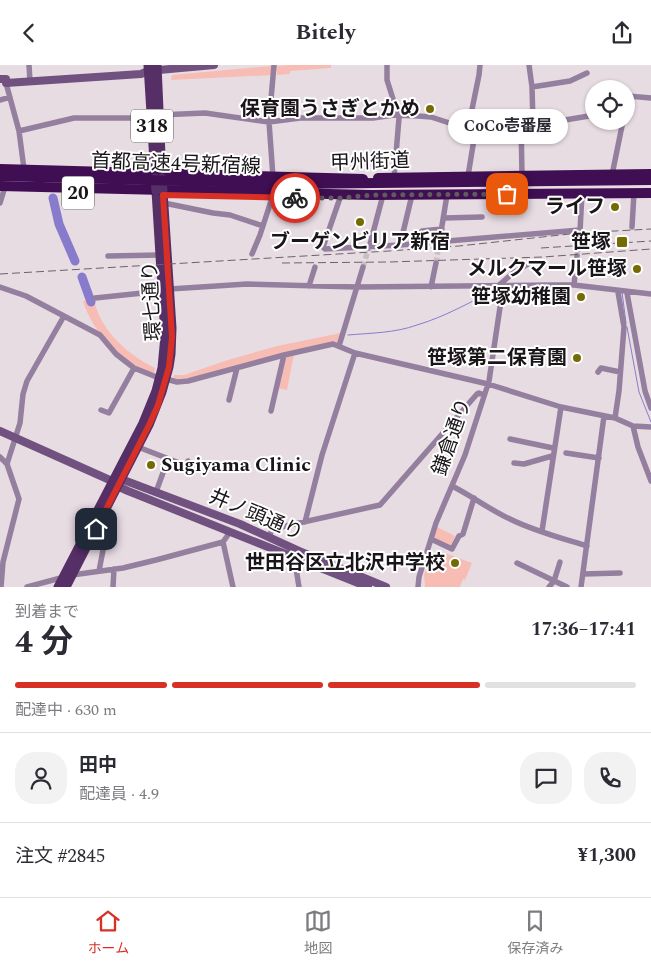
<!DOCTYPE html>
<html lang="ja">
<meta charset="utf-8">
<style>
:root{--surface:#fff;--page:#f2f2f3;--text:#2b2b33;--muted:#7c7c81;--line:#e1e1e2;--accent:#d93025}
body{margin:0;font-family:Spectral,"Noto Sans JP",serif;background:var(--page);color:var(--text);height:100vh;display:flex;flex-direction:column;font-size:19px;white-space:nowrap}
*{box-sizing:border-box;margin:0}
p{font-size:16px;color:var(--muted)}
.icon{flex:none;width:28px;height:28px;fill:none;stroke:currentColor;stroke-width:2;stroke-linecap:round;stroke-linejoin:round}
.map{position:relative;height:522px;overflow:hidden}
.drawer{display:flex;flex-direction:column;background:var(--surface);flex:1}
.drawer>*{flex:none}
.controls{position:absolute;left:585px;top:15px;display:grid;gap:10px}
.controls a{display:grid;place-items:center;width:50px;height:50px;border-radius:50%;background:var(--surface);box-shadow:0 1px 4px #0004;font-size:25px}
.pin{position:absolute;display:grid;place-items:center;width:42px;height:42px;color:#fff;margin:-21px;border-radius:10px;box-shadow:0 2px 8px #0006}
.courier{position:absolute;display:grid;place-items:center;width:50px;height:50px;margin:-25px;border:4px solid #d93025;border-radius:50%;background:#fff;color:#222;box-shadow:0 1px 6px #0007}
.bubble{position:absolute;height:35px;border-radius:18px;background:var(--surface);box-shadow:0 1px 4px #0004;font-size:16px;font-weight:700;line-height:35px;text-align:center}
.overview em{font-style:normal;font-weight:700}
.overview div{display:flex;flex-direction:column-reverse}
.overview{display:flex;align-items:center;justify-content:space-between;height:85px;padding:0 15px}
h1{font-size:32px;font-weight:700;line-height:38px}
.bar{display:grid;grid-template-columns:repeat(4,1fr);gap:8px 5px;align-content:center;height:60px;padding:0 15px}
.bar i{height:6px;border-radius:4px;background:var(--line)}
.bar .active{background:var(--accent)}
.bar p{grid-column:span 4}
.line{display:flex;align-items:center;gap:12px;padding:0 15px;border-top:1px solid var(--line)}
.line div{flex:1}
.round{display:grid;place-items:center;flex:none;width:52px;height:52px;border-radius:20px;background:var(--page)}
header{display:flex;justify-content:space-between;align-items:center;height:65px;padding:0 15px;background:var(--surface);font-size:22px;font-weight:700}
.tabs{display:flex;justify-content:space-around;align-items:center;height:70px;border-top:1px solid var(--line);background:var(--surface);font-size:14px;color:var(--muted)}
.tabs a{display:grid;justify-items:center;gap:2px}
.tabs .active{color:var(--accent)}
.map>svg:first-child{display:block}
.green{fill:#f7bdb4}
.lines{fill:none;stroke-linecap:round;stroke-linejoin:round}
.stream{stroke:#897bcc;stroke-width:1}
.river{stroke:#897bcc;stroke-width:9}
.street-tunnel{stroke:#c9bec5;stroke-width:5.5;stroke-dasharray:5.5 3;stroke-linecap:butt}
.street{stroke:#957f9f;stroke-width:5.5}
.secondary{stroke:#71517f;stroke-width:8}
.primary{stroke:#572f67;stroke-width:9}
.highway{stroke:#400e52;stroke-width:10}
.rail{stroke:#6b6368;stroke-width:1;stroke-dasharray:8 4;stroke-linecap:butt}
.primary-bridge{stroke:#572f67;stroke-width:9}
.highway-bridge{stroke:#400e52;stroke-width:10}
.done{stroke:#615b5f;stroke-width:5;stroke-dasharray:0 9}
.route{stroke:#d93025;stroke-width:6}
.poi-dot{fill:#756b05;stroke:#fff;stroke-width:2}
.labels{text-anchor:middle;dominant-baseline:central;stroke-width:4;stroke-linejoin:round;paint-order:stroke}
.shield{fill:#fff;stroke:#5e5b5d;stroke-width:1}
.shield-label{font-size:19px;font-weight:bold;fill:#191518}
.poi-label{font-size:20px;font-weight:bold;fill:#191518;stroke:#fff;text-anchor:end}
.street-label{font-size:20px;fill:#191518;stroke:#fff}
</style>
<header><svg class="icon" aria-label="back" viewBox="0 0 24 24"><path d="M15 5l-7 7 7 7"/></svg>Bitely<svg class="icon" aria-label="share" viewBox="0 0 24 24"><path d="M12 15V3M7 8l5-5 5 5M5 13v7h14v-7"/></svg></header>
<div class="map">
<svg width="651" height="522" viewBox="0 0 651 522">
<rect width="100%" height="100%" fill="#e8dce3"/>
<path class="green" d="M291 0H331V3L290 6V9L277 10 276 1Z
M271 1 273 10 171 15 172 10Z
M94 235C101 266 127 289 155 303L154 309C122 298 93 269 83 236Z
M341 268 339 277 314 281 189 313 173 314 174 310H184L228 295 277 281Z
M294 289 287 325 278 323 284 292Z
M437 462 455 471 450 481 434 472Z
M437 485 472 498 465 515 463 514 460 522H425L424 510 432 490 435 491Z"/>
<g class="lines">
<path class="stream" d="M622 227 626 258
M627 262 639 327 651 357
M348 270C371 268 395 268 417 260 444 252 469 238 494 225"/>
<path class="river" d="M53 133 59 159 75 196
M82 212 91 237"/>
<path class="street-tunnel" d="M577 191 580 166
M436 198 439 179
M363 202 368 185"/>
<path class="street" d="M29 0 30 16
M387 0V15L399 53 394 113
M529 0 532 22 533 57
M6 18 19 66 24 104
M532 22 570 16 587 8
M0 35 10 32
M626 43 628 31 651 33
M472 49 521 57H553L589 51 594 52
M159 50 205 48 269 57 300 53H373L394 50 418 51 431 52 468 64 475 68 468 111
M613 56 623 58
M521 57 522 110
M468 64 479 10 480 0
M19 66 74 53H152
M612 110 623 56
M273 112 269 57 274 0
M340 133 323 182 325 184 400 180 580 165
M0 138 4 125
M164 138 213 148 230 150 263 161
M444 153 482 152
M632 162 634 128
M422 166 442 164
M580 166 582 128
M439 179 447 130
M400 180 412 130
M369 183 383 130
M252 189 260 170 272 133
M108 191 159 190
M574 220 577 191
M309 221 315 202
M498 221 513 208 530 198
M0 222 26 231 100 270 116 289 134 303 159 313
M431 222 436 198
M170 224 247 219 357 222 553 220H574L651 229
M627 228 645 326 651 343
M95 233 162 226
M339 281 363 202
M598 307 601 303 620 307
M166 314 177 317 188 316 284 290 333 279 355 288 488 319 561 342 615 353 633 361 651 362
M229 335 237 303
M101 345 109 348 134 303
M271 346 284 290
M615 353 619 326 624 262 618 227
M633 361 638 382 651 416
M510 374 553 383
M138 382 182 399 187 400 188 396
M566 388 599 393
M0 392 7 399 19 434 3 497 1 522
M514 398 524 399 552 391
M7 399 20 358 23 329 27 316 64 251
M452 421C472 431 490 445 510 454 534 466 561 473 587 481
M156 427 168 394
M305 457 322 390 355 288
M542 466 561 342
M269 473 272 464 380 440 477 329 479 328 484 330
M431 474 452 484 459 471 463 469 474 433
M223 477 233 522
M294 491 299 522
M517 498 567 522
M99 506 109 454 108 450 104 448
M583 509 620 508
M27 522 72 510 123 503 156 495 223 477 230 467
M113 522 114 504
M418 522 419 512 436 458 465 390 489 316 502 229
M549 522 554 516 560 497
M581 522 604 351"/>
<path class="secondary" d="M0 14H6V18L141 9 148 6 214 0
M0 366 112 416 117 421 128 426 368 522
M117 415 121 414 240 459 299 486 386 522"/>
<path class="primary" d="M148 0 155 113
M157 0 162 113
M58 522 143 358 156 326 162 303 165 271 156 126
M66 522 149 360 162 327 169 302 171 289 172 263 163 126"/>
<path class="highway" d="M0 104 363 114
M378 113 651 109
M0 121 371 130 651 128"/>
<path class="rail" d="M541 183 651 176
M282 198 389 197 543 192 651 184
M0 209 389 186 459 181 579 168 651 164"/>
<path class="primary-bridge" d="M155 113 156 126
M162 113 163 126"/>
<path class="highway-bridge" d="M0 111 289 119 651 115"/>
</g>
<g class="lines">
<path class="done" d="M295 133H340L371 130 507 129"/>
<path class="route" d="M96 464 149 360 158 340 169 302 172 272 163 130 295 133"/>
</g>
<g class="poi-dot">
<circle cx="430" cy="44" r="5"/>
<circle cx="615" cy="142" r="5"/>
<circle cx="360" cy="157" r="5"/>
<rect x="616" y="171" width="12" height="12" rx="2.5"/>
<circle cx="637" cy="204" r="5"/>
<circle cx="581" cy="232" r="5"/>
<circle cx="577" cy="293" r="5"/>
<circle cx="151" cy="400" r="5"/>
<circle cx="455" cy="498" r="5"/>
</g>
<g class="labels">
<g class="shield">
<rect x="131" y="44.5" width="42" height="33" rx="4"/>
<rect x="62" y="111.5" width="32" height="33" rx="4"/>
</g>
<g class="shield-label">
<text x="152" y="61">318</text>
<text x="78" y="128">20</text>
</g>
<g class="poi-label">
<text x="420" y="44">保育園うさぎとかめ</text>
<text x="605" y="142">ライフ</text>
<text x="360" y="177" text-anchor="middle">ブーゲンビリア新宿</text>
<text x="611" y="177">笹塚</text>
<text x="627" y="204">メルクマール笹塚</text>
<text x="571" y="232">笹塚幼稚園</text>
<text x="567" y="293">笹塚第二保育園</text>
<text x="161" y="400" text-anchor="start">Sugiyama Clinic</text>
<text x="445" y="498">世田谷区立北沢中学校</text>
</g>
<g class="street-label">
<text transform="translate(370 97) rotate(-2)">甲州街道</text>
<text transform="translate(176 99) rotate(2)">首都高速4号新宿線</text>
<text transform="translate(152 236) rotate(-93)">環七通り</text>
<text transform="translate(452 372) rotate(-71)">鎌倉通り</text>
<text transform="translate(256 450) rotate(23)">井ノ頭通り</text>
</g>
</g>
</svg>
<div class="controls">
<a><svg class="icon" aria-label="locate" viewBox="0 0 24 24"><circle cx="12" cy="12" r="6"/><path d="M12 2v4M12 18v4M2 12h4M18 12h4"/></svg></a>
</div>
<div class="pin" style="left:507px;top:129px;background:#ea580c"><svg class="icon" aria-label="bag" viewBox="0 0 24 24"><path d="M5 8h14l-1 12H6zM9 8a3 3 0 0 1 6 0"/></svg></div>
<div class="pin" style="left:96px;top:464px;background:#1f2937"><svg class="icon" aria-label="home" viewBox="0 0 24 24"><path d="M3 11l9-7 9 7M6 9v11h12V9"/></svg></div>
<div class="courier" style="left:295px;top:133px"><svg class="icon" aria-label="bike" viewBox="0 0 24 24"><circle cx="6" cy="16" r="4"/><circle cx="18" cy="16" r="4"/><path d="M6 16l4-8h5l3 8M10 8l3 8H6M13 5h3"/></svg></div>
<div class="bubble" style="left:448px;top:44px;width:120px">CoCo壱番屋</div>
</div>
<section class="drawer">
<div class="overview"><div><h1>4 分</h1><p>到着まで</p></div><em>17:36–17:41</em></div>
<div class="bar"><i class="active"></i><i class="active"></i><i class="active"></i><i></i><p>配達中 · 630 m</p></div>
<div class="line" style="height:90px"><a class="round"><svg class="icon" aria-label="person" viewBox="0 0 24 24"><circle cx="12" cy="8" r="4"/><path d="M4 21q1-7 8-7t8 7"/></svg></a><div><b>田中</b><p>配達員 · 4.9</p></div><a class="round"><svg class="icon" aria-label="chat" viewBox="0 0 24 24"><path d="M4 5h16v11H9l-5 4z"/></svg></a><a class="round"><svg class="icon" aria-label="phone" viewBox="0 0 24 24"><path d="M5 4h4l2 5-3 2q2 4 5 5l2-3 5 2v4C11 20 4 13 5 4z"/></svg></a></div>
<div class="line" style="height:65px"><div>注文 #2845</div><b>¥1,300</b></div>
</section>
<nav class="tabs">
<a class="active"><svg class="icon" aria-label="home" viewBox="0 0 24 24"><path d="M3 11l9-7 9 7M6 9v11h12V9"/></svg>ホーム</a>
<a><svg class="icon" aria-label="map" viewBox="0 0 24 24"><path d="M3 6l6-2 6 2 6-2v14l-6 2-6-2-6 2zM9 4v14M15 6v14"/></svg>地図</a>
<a><svg class="icon" aria-label="saved" viewBox="0 0 24 24"><path d="M7 4h10v16l-5-4-5 4z"/></svg>保存済み</a>
</nav>
